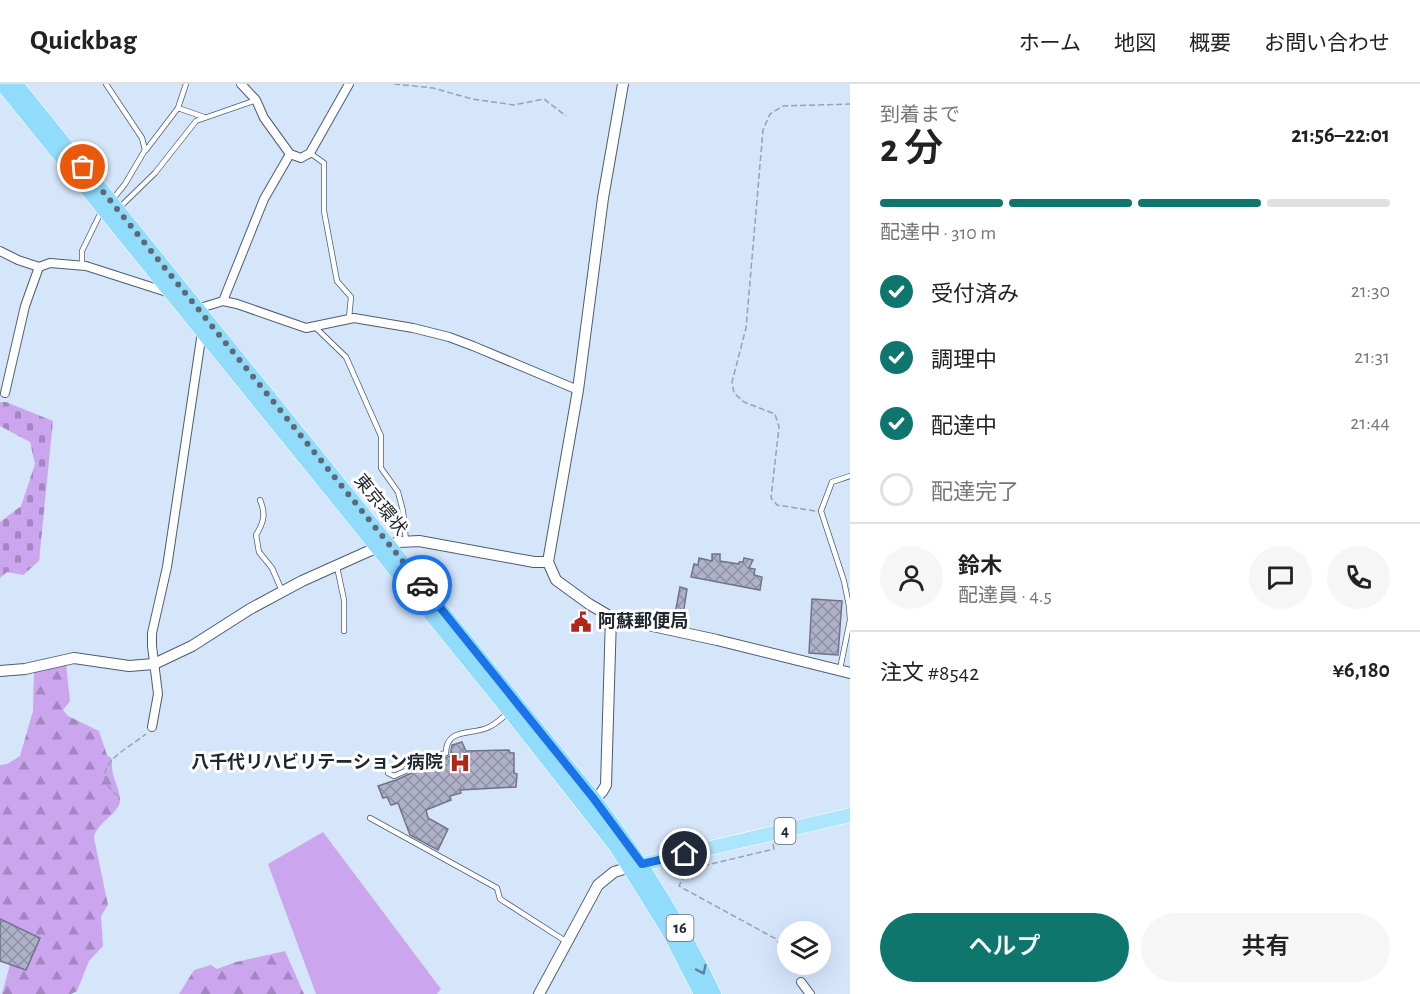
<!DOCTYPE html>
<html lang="ja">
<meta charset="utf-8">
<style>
:root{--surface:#fff;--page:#f6f6f6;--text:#222;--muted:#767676;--line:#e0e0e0;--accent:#0f766e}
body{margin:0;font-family:"Alegreya Sans","Noto Sans JP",sans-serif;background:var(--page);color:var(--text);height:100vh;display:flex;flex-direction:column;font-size:22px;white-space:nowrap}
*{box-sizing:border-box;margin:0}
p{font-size:20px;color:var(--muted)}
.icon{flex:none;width:33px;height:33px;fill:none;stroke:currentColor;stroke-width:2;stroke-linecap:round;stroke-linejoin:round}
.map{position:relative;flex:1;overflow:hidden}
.panel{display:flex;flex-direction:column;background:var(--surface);width:570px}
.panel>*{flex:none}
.buttons{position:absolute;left:777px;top:837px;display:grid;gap:12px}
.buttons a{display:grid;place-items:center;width:54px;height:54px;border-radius:50%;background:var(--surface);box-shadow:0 6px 24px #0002;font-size:30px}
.pin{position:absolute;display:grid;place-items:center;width:51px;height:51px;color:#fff;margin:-26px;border:3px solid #fff;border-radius:50%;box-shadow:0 2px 6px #0007}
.courier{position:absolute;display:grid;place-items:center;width:60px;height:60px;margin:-30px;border:4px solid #1a73e8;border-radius:50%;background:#fff;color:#222;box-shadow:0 2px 8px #0007}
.head em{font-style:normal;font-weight:600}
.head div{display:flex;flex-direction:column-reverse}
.head{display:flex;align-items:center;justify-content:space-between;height:102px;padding:0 30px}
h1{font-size:39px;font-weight:600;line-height:45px}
.bar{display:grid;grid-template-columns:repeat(4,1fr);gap:9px 6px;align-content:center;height:72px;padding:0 30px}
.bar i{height:8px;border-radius:4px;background:var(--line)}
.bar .on{background:var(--accent)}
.bar p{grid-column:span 4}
.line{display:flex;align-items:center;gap:15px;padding:0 30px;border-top:2px solid var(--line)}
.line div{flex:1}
.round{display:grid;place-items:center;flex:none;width:63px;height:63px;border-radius:32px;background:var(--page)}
ol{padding:0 30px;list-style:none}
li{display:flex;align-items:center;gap:18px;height:66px}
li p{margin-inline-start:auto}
li .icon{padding:6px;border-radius:50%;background:var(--accent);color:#fff;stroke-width:4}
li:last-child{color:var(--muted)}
li i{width:33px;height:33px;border:3px solid var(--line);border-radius:50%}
.cta{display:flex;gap:12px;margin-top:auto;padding:12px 30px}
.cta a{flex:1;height:69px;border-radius:36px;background:var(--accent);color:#fff;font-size:24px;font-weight:600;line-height:69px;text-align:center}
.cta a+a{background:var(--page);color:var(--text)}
header{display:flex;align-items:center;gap:36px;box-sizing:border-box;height:84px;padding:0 30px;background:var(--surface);border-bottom:2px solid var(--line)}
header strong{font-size:28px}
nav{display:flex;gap:33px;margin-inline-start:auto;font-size:21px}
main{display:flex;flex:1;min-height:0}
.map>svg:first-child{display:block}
.green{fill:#cba6ee}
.forest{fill:url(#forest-firs)}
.cemetery{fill:url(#cemetery-stones)}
.building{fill:url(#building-cross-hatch);stroke:#71738a;stroke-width:1.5}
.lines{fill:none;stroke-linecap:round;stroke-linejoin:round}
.service-casing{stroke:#4e5c6e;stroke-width:6}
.minor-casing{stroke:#4e5c6e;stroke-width:10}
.tertiary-casing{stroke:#4e5c6e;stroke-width:12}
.primary-casing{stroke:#fff;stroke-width:15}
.trunk-casing{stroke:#fff;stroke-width:15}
.path{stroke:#95a2b2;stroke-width:1.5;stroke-dasharray:6 3;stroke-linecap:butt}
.service{stroke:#fff;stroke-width:4.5}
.minor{stroke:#fff;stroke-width:8}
.tertiary{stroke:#fff;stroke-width:10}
.primary{stroke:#ade5fc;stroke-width:14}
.trunk{stroke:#92dcfb;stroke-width:14}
.path-bridge{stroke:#95a2b2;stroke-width:1.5;stroke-dasharray:6 3;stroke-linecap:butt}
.oneway{stroke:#598194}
.done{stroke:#5f6976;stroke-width:6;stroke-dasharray:0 10.8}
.route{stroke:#1a73e8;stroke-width:8}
.labels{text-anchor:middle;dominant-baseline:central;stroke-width:6;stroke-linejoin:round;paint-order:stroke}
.shield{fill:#fff;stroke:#63676d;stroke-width:1.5}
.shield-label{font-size:16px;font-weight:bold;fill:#20262e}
.street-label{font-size:18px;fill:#20262e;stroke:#fff}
.poi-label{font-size:18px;font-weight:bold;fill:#20262e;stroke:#fff;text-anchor:start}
</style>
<header>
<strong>Quickbag</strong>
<nav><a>ホーム</a><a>地図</a><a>概要</a><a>お問い合わせ</a></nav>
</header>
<main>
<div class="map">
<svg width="850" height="910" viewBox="0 0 850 910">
<defs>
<pattern id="forest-firs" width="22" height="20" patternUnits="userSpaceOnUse" patternTransform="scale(1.5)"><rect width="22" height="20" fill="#cba6ee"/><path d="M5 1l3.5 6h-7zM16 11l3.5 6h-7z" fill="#a487c1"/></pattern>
<pattern id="cemetery-stones" width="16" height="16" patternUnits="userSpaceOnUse" patternTransform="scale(1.5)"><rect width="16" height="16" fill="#cba6ee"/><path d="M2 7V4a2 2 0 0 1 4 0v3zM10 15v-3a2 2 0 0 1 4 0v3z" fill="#a487c1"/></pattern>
<pattern id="building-cross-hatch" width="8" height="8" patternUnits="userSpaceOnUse" patternTransform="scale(1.5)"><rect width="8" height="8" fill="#afb1c9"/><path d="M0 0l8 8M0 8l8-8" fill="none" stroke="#8e90a4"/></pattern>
</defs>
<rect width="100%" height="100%" fill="#d5e6fb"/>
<path class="green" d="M323 748 441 905 437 910H316L268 780Z"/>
<path class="forest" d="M66 579 70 617 63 626 68 632 99 647 107 671 112 675C110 693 120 702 120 716 120 730 96 738 94 754L108 821 101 832 103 862 89 877 77 907 71 910H2L18 851 0 837V681L7 680 20 672 33 627 34 586Z
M285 867 304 910H179L194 886 211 881 217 885 236 878Z"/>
<path class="cemetery" d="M0 318H6L53 337 39 477 23 491 7 488 0 494V438L21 422 35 380 30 358 0 342Z"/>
<path class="building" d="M712 470H720V477L739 480V478H743L744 474 753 476 749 484 755 485 754 491 762 493 760 506 691 493 694 480 698 481 699 474 712 477Z
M680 503 687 505 683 531 675 530Z
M812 515 842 517 838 571 809 569Z
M462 658 466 667 509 666 510 669H514V689L517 690 516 703 460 706 461 709 450 712 451 716 426 726 428 734 448 745 438 766 410 751 398 719 391 721 387 713 383 714 378 702 396 696 450 672 452 661Z
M0 835 40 854 26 886 0 877Z"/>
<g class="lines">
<g class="service-casing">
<path id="service" d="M106 0 142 54 145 66 125 100 112 116
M178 24 204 33
M146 66 178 24 186 0
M310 69 324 79V127L337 197 351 213 349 234
M119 124 155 89 196 37 256 16
M82 181V167L102 126
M316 244 346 273 381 352V384L398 408 403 427 406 457
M260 416C266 430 264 438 256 451L259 468 272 484 282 507
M337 483 344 516V547
M840 585 850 536 849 522 844 497 821 427 832 398 850 392
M446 669 394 692 388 689 392 683Z
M446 669C446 644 470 651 487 644 495 641 502 634 508 629
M370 734 497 804 500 815 567 858"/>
</g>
<g class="minor-casing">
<path id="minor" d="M241 0 256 16 264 34 290 70 301 74 310 69 349 0
M0 167 18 176 39 183 50 179 86 182 170 209
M223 217 264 115 290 70
M197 225 223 217 237 220 306 244 354 234 413 244 449 253 473 262 578 306
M5 309 25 222 39 183
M152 643 158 610 152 562V549L167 483 202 248
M801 898 810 910"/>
</g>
<g class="tertiary-casing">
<path id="tertiary" d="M623 0 603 114 578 306 548 478 556 496 589 520 611 533 717 556 850 589
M0 587 25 585 74 574 129 582 154 580 192 562 250 525 302 497 369 467 399 458 419 457 534 478H548
M594 715 602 708 606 701 611 533
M539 910 598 801 614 788 630 783"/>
</g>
<g class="primary-casing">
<path id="primary" d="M630 783 850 731"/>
</g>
<g class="trunk-casing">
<path id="trunk" d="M2 0 510 628 617 764 668 846 701 910
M16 0 594 715C641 777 681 840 714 910"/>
</g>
<path class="path" d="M394 0 433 4 472 15 514 21 544 15 566 32
M815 427 777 421 771 414 779 343 775 330 744 318 734 309 732 298 746 244 763 46 770 30 783 22 850 20
M392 502 399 510
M118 712C84 685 124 667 146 650
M773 760 774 765 690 785 686 788 679 802 776 855 788 875
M791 880 796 890"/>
<use href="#service" class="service"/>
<use href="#minor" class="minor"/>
<use href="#tertiary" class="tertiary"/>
<use href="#primary" class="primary"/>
<use href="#trunk" class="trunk"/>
<path class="path-bridge" d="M395 501 417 484"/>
</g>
<defs><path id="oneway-chevron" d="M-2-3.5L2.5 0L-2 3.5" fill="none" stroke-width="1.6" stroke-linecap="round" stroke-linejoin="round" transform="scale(1.5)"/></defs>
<use class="oneway" href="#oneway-chevron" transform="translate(702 886) rotate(65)"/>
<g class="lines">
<path class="done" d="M83 83 422 501"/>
<path class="route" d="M422 501 594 715 642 780 685 770"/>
</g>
<defs>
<g id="civic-bare" transform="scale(1.62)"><path d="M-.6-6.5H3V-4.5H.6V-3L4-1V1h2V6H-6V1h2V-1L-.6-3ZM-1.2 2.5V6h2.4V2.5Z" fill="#b3241b" stroke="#fff" stroke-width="2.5" paint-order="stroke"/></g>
<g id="hospital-bare" transform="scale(1.62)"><path d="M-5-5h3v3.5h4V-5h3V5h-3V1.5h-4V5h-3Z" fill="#b3241b" stroke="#fff" stroke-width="2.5" paint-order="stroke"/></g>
</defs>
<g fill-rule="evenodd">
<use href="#civic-bare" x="581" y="538"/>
<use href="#hospital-bare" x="460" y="679"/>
</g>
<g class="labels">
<g class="shield">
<rect x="774.5" y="734" width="21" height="26" rx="4.5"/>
<rect x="666.5" y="831" width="27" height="26" rx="4.5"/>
</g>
<g class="shield-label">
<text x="785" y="747">4</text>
<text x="680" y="844">16</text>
</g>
<g class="street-label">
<text transform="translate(380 421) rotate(51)">東京環状</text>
</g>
<g class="poi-label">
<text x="598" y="538">阿蘇郵便局</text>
<text x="443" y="679" text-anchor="end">八千代リハビリテーション病院</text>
</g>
</g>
</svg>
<div class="buttons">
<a><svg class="icon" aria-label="layers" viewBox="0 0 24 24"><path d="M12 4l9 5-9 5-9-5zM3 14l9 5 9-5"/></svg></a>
</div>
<div class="pin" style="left:83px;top:83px;background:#ea580c"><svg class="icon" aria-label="bag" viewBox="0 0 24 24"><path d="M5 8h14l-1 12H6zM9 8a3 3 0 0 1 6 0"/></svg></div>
<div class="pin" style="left:685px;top:770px;background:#1f2937"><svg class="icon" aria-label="home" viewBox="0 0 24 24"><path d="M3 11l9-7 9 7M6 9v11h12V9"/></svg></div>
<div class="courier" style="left:422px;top:501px"><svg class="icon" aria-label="car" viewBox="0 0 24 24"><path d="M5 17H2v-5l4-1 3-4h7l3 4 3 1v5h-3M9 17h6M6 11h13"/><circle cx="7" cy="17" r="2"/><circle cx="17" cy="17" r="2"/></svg></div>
</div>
<section class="panel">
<div class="head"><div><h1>2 分</h1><p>到着まで</p></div><em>21:56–22:01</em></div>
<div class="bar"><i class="on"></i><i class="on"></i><i class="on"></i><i></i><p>配達中 · 310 m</p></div>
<ol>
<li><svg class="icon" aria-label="check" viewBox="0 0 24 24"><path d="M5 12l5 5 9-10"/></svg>受付済み<p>21:30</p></li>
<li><svg class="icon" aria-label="check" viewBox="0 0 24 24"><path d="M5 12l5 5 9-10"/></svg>調理中<p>21:31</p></li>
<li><svg class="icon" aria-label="check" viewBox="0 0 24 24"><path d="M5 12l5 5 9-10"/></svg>配達中<p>21:44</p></li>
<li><i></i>配達完了</li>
</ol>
<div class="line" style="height:108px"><a class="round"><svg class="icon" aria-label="person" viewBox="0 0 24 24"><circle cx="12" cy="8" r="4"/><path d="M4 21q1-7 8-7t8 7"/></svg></a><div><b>鈴木</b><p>配達員 · 4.5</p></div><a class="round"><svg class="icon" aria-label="chat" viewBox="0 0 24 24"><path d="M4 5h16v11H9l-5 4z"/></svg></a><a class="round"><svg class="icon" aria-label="phone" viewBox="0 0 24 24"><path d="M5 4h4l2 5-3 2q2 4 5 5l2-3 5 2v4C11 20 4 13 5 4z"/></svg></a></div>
<div class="line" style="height:78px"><div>注文 #8542</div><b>¥6,180</b></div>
<div class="cta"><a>ヘルプ</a><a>共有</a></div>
</section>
</main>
